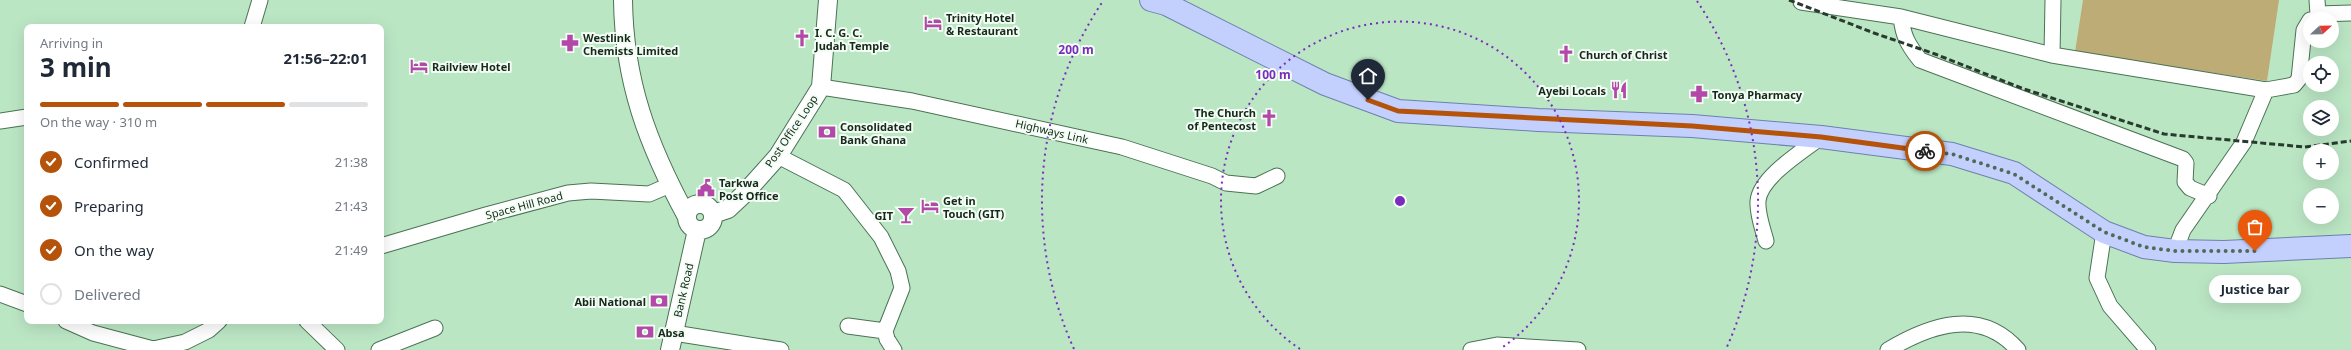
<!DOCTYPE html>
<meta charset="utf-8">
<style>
:root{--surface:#fff;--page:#f6f6f7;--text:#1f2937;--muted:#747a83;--line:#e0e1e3;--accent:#b45309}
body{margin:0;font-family:"Noto Sans",sans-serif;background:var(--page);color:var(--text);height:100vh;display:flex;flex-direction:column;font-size:15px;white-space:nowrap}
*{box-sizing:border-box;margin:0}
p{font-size:13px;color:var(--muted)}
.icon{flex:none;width:22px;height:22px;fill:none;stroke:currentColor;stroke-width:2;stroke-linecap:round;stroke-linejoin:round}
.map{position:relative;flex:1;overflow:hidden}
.drawer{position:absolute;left:24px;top:24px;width:360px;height:300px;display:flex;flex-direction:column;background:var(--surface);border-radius:8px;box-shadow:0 4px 16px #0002}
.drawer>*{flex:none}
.needle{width:26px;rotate:68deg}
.fabs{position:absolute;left:2303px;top:12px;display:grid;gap:8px}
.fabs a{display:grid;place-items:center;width:36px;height:36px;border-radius:50%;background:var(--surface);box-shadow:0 4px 16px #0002;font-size:20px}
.pin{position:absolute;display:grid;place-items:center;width:34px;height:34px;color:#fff;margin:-41px -17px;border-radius:50% 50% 50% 0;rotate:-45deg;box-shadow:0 0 4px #0007}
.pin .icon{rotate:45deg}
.courier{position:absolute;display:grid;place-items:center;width:40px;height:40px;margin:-20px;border:3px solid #b45309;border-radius:50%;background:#fff;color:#222;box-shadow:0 1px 5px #0007}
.bubble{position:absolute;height:28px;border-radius:14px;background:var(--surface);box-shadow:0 4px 16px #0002;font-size:13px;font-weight:700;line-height:28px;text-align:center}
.headline em{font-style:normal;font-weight:700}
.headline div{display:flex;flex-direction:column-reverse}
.headline{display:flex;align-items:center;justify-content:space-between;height:68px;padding:0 16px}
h1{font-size:26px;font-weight:700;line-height:30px}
.bar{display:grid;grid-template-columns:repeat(4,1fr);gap:6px 4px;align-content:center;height:48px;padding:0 16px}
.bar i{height:5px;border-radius:3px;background:var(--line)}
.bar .active{background:var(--accent)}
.bar p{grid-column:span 4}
ol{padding:0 16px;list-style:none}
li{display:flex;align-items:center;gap:12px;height:44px}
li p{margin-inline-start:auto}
li .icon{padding:4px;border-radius:50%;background:var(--accent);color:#fff;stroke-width:4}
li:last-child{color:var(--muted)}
li i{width:22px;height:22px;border:2px solid var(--line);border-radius:50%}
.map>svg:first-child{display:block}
.green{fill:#beac77}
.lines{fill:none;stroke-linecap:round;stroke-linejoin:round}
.minor-casing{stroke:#4a7254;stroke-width:17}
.tertiary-casing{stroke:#4a7254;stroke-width:20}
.primary-casing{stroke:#6d81ad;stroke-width:24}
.minor{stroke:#fff;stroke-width:15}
.tertiary{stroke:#fff;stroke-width:18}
.primary{stroke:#c3d0fd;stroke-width:22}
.rail{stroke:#283b2d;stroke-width:3;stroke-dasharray:6 3;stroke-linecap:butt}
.done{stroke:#516a57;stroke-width:4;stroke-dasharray:0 7.2}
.route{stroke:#b45309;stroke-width:5}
.ring{fill:none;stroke:#7b2cbf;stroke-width:2;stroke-dasharray:2 4}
.labels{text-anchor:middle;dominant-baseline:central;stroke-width:4;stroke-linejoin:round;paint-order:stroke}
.poi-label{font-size:11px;font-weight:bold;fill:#18281c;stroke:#f2fef4;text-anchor:start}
.street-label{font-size:11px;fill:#18281c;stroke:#f2fef4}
.centre{fill:#7b2cbf;stroke:#f2fef4;stroke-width:2}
.ring-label{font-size:12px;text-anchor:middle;font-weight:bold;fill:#7b2cbf;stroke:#f2fef4;stroke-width:4;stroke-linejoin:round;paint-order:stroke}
</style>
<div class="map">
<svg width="2351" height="350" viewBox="0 0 2351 350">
<rect width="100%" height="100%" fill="#bbe6c4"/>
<path class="green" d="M2083 0H2279L2267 81 2075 52Z"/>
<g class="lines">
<g class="minor-casing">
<path id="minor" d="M2317 0 2318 14 2351 13
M1801 2 1901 17 2052 55 2266 90
M1901 17C1903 36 1908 45 1920 60L2183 159 2186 163 2185 182 2190 188 2209 196
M252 27 260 0
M2052 55 2053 0
M821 87 912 101 1122 147 1212 176 1226 183 1256 186 1277 176
M0 121 27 117
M778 156 844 190 881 237 898 271 902 288 885 331 848 326
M2104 232 2097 278 2110 306 2148 350
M1766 241C1763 229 1757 214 1758 201 1760 177 1803 151 1821 137
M381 246 486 215 568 193 591 191 649 194 670 185
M2175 251 2183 230 2244 142 2266 90 2294 85 2299 79 2304 30 2310 20
M0 294 27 304
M66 321 93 333 153 349 185 342 209 330 219 321
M307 321 337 350
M885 331 887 339 894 350
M674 333 781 350
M379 350 435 328
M1471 350 1497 345 1578 350
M1888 350C1930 325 1980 307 2018 350"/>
</g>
<g class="tertiary-casing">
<path id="tertiary" d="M623 0C624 82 648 145 687 217
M687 217a13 13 0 1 1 26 0a13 13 0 1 1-26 0Z
M713 214 728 209 744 194 778 156 821 87 828 0
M670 350 697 230"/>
</g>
<g class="primary-casing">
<path id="primary" d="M1151 0 1166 4 1325 84 1398 111 1538 120 1692 126 1821 137 1952 154 2014 173 2104 232 2144 247 2175 251 2224 252 2351 246"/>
</g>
<use href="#minor" class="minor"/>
<use href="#tertiary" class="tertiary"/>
<use href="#primary" class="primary"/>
<path class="rail" d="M1789 0 1874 33 1935 54 2024 89 2164 134 2305 147 2351 141"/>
</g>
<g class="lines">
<path class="done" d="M1925 151 1952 154 2014 174 2104 232 2144 247 2175 251H2255"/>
<path class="route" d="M1368 100 1398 111 1692 126 1821 137 1925 151"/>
</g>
<g class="ring">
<path d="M1300 349A179 179 0 1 1 1500 349"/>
<path d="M1074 349A358 358 0 0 1 1103 1M1697 1A358 358 0 0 1 1726 349"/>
</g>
<defs>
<g id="hotel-bare" transform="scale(1.38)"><path d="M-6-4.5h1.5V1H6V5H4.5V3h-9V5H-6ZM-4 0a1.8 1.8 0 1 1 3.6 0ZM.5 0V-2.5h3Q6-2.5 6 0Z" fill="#b348a9" stroke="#f2fef4" stroke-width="2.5" paint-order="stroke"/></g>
<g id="church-bare" transform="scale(1.38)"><path d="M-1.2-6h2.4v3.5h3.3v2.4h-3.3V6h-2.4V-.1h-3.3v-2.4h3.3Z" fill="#b348a9" stroke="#f2fef4" stroke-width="2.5" paint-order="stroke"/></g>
<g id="pharmacy-bare" transform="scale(1.38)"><path d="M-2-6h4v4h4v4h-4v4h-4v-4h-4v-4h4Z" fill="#b348a9" stroke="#f2fef4" stroke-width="2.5" paint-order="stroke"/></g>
<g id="restaurant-bare" transform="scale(1.38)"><path d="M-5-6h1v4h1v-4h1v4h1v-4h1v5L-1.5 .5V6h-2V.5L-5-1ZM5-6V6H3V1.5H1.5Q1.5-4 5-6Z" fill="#b348a9" stroke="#f2fef4" stroke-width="2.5" paint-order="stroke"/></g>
<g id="bank-bare" transform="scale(1.38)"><path d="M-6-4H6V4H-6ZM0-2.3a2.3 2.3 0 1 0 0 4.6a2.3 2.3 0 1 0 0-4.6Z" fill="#b348a9" stroke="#f2fef4" stroke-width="2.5" paint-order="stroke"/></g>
<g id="civic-bare" transform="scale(1.38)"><path d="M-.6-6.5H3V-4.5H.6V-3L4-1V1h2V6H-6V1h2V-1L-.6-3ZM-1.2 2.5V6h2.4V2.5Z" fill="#b348a9" stroke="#f2fef4" stroke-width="2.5" paint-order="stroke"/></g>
<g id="bar-bare" transform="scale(1.38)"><path d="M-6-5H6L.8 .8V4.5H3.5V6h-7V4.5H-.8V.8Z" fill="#b348a9" stroke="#f2fef4" stroke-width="2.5" paint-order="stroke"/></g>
</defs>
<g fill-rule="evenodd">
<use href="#hotel-bare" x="933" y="23"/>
<use href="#church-bare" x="802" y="38"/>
<use href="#pharmacy-bare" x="570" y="43"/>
<use href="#church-bare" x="1566" y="54"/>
<use href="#hotel-bare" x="419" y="66"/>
<use href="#restaurant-bare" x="1619" y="90"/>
<use href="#pharmacy-bare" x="1699" y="94"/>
<use href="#church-bare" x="1269" y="118"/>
<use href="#bank-bare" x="827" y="132"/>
<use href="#civic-bare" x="706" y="188"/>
<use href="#hotel-bare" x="930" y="206"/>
<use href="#bar-bare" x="906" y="215"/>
<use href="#bank-bare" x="659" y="301"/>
<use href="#bank-bare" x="645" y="332"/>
</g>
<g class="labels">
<g class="poi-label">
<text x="946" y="17">Trinity Hotel<tspan x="946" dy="13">&amp; Restaurant</tspan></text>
<text x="815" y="32">I. C. G. C.<tspan x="815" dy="13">Judah Temple</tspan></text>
<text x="583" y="37">Westlink<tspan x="583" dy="13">Chemists Limited</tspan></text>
<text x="1579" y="54">Church of Christ</text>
<text x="432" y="66">Railview Hotel</text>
<text x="1606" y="90" text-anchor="end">Ayebi Locals</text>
<text x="1712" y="94">Tonya Pharmacy</text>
<text x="1256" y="112" text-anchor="end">The Church<tspan x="1256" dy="13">of Pentecost</tspan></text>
<text x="840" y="126">Consolidated<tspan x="840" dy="13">Bank Ghana</tspan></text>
<text x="719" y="182">Tarkwa<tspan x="719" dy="13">Post Office</tspan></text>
<text x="943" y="200">Get in<tspan x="943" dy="13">Touch (GIT)</tspan></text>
<text x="893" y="215" text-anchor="end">GIT</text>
<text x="646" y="301" text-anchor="end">Abii National</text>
<text x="658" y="332">Absa</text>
</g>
<g class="street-label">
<text transform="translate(791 131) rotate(-56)">Post Office Loop</text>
<text transform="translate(1052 131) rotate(13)">Highways Link</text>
<text transform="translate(524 205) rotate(-15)">Space Hill Road</text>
<text transform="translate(683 290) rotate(-77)">Bank Road</text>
</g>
</g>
<circle cx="1400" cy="201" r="6" class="centre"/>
<g class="ring-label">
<text x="1076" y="54">200 m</text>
<text x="1273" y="79">100 m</text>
</g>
</svg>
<div class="fabs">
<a><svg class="needle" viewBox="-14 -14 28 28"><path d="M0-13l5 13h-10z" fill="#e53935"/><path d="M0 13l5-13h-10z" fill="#747a83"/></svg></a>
<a><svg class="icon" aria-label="locate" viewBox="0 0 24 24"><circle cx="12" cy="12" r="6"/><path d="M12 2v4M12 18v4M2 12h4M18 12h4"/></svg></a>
<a><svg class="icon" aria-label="layers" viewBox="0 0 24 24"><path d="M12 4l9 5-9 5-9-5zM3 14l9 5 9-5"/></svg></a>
<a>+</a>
<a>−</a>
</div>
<div class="pin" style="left:2255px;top:251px;background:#ea580c"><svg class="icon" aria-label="bag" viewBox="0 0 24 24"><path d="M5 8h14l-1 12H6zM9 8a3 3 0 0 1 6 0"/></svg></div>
<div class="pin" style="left:1368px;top:100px;background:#1f2937"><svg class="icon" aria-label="home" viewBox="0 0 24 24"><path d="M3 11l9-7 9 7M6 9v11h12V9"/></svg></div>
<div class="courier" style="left:1925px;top:151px"><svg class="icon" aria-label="bike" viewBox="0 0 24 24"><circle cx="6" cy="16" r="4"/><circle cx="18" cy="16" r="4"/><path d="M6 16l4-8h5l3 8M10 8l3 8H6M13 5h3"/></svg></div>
<div class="bubble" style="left:2209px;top:275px;width:92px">Justice bar</div>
<section class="drawer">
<div class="headline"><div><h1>3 min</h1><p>Arriving in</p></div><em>21:56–22:01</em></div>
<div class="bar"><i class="active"></i><i class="active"></i><i class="active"></i><i></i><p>On the way · 310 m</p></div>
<ol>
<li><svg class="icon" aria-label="check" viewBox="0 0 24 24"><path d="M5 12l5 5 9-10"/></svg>Confirmed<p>21:38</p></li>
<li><svg class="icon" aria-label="check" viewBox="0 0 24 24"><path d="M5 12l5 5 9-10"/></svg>Preparing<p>21:43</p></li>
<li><svg class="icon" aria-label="check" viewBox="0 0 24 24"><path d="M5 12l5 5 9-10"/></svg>On the way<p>21:49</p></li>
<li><i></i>Delivered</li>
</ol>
</section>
</div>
